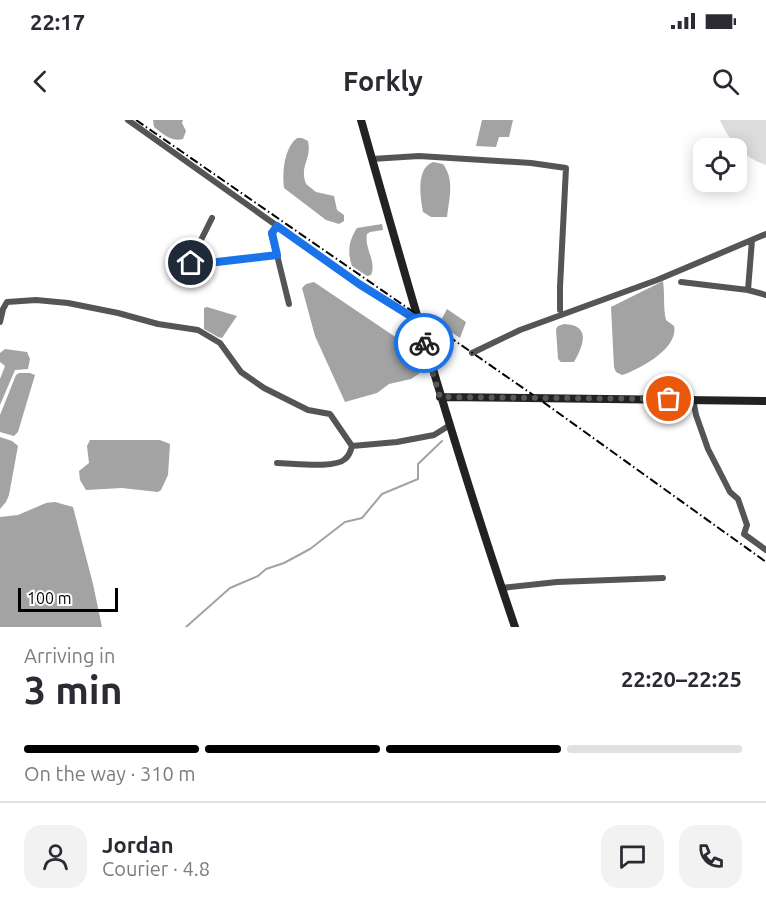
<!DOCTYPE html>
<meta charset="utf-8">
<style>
:root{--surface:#fff;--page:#f2f2f3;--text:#2b2b33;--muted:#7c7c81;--line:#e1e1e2;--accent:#000}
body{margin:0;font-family:Ubuntu,sans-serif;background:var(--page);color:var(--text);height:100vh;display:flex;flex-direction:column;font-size:22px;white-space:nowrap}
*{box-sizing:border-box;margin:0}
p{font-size:20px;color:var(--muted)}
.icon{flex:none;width:33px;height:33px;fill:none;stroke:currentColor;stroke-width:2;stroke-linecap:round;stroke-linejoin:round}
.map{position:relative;height:507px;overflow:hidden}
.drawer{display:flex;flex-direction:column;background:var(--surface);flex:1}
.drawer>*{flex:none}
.fabs{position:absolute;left:693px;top:18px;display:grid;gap:12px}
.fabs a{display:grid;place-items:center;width:54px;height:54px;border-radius:12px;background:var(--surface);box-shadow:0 3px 15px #0003;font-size:30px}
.scale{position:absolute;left:18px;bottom:15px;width:100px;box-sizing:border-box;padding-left:6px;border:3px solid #000;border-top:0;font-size:16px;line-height:21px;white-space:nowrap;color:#000;-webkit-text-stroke:4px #fff;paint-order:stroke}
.pin{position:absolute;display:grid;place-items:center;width:51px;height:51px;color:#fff;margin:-26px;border:3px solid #fff;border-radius:50%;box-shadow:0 2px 6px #0007}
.courier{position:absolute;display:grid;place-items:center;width:60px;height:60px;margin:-30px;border:4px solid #1a73e8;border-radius:50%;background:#fff;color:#222;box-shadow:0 2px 8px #0007}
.summary em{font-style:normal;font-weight:600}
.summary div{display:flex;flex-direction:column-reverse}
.summary{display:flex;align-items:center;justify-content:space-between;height:102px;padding:0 24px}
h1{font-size:39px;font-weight:600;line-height:45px}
.bar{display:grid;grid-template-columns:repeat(4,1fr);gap:9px 6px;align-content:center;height:72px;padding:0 24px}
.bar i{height:8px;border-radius:4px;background:var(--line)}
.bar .on{background:var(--accent)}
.bar p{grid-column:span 4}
.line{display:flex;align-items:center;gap:15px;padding:0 24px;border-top:2px solid var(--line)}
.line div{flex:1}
.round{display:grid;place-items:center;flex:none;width:63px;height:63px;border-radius:18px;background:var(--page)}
.status{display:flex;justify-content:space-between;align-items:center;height:42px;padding:0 30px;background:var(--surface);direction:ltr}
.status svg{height:16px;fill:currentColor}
header{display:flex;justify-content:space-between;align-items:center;height:78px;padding:0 24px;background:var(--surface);font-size:27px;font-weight:600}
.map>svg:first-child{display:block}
.green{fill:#dcdcdc}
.water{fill:#a3a3a3}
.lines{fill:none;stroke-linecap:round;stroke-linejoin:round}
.stream{stroke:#a3a3a3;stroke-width:2}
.street{stroke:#555;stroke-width:6}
.secondary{stroke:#222;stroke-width:8}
.rail{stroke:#000;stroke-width:2;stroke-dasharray:9 3 1.5 3;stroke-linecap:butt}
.done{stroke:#595959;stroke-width:6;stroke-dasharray:0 10.8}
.route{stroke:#1a73e8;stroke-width:8}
</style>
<div class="status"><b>22:17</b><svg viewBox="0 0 49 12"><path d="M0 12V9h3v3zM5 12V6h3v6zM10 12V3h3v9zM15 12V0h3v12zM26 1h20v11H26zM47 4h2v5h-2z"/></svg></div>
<header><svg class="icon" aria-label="back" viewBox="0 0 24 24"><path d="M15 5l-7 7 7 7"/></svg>Forkly<svg class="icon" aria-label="search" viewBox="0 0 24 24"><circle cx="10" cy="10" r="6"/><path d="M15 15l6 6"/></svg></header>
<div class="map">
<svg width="766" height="507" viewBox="0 0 766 507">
<rect width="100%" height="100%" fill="#fff"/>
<path class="green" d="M720 0H766V45C744 38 729 21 720 0Z"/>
<path class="water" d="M153 0H183L182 3 186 11 183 19C171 22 163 14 154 7Z
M482 0H513L509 17H499L496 27 476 26Z
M297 18H302L308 21C312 41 299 44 306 64L316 72 334 76 337 90 344 95V101L339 104 326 100 284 68C282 53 284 28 297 18Z
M433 42 443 44C455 60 449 79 447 97H431L423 92C420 77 416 48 433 42Z
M382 104 383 110 370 112 367 114C364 129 377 141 371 155L367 156 352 146C347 132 349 120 357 108Z
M663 161C665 175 663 188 666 200L674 206C679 228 640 249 622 255L616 252 614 247 611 187Z
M314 162 422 235 420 253 411 259 389 264 377 273 345 282 315 216 302 168 306 164Z
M207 187 237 196 222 218 218 217 204 209V188Z
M447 189 466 202 460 218 439 204Z
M564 204C592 205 583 226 574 242H561L558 239 556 209 558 206Z
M5 229 27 232 30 239 28 249 15 250 0 285V259L5 246 0 242V233Z
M19 253H30L35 255 18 312 14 316 0 312V295L16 255Z
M0 317 12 321 18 326 9 375 6 382 0 389Z
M90 320H160L170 324 168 355 161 370 158 372 122 368 86 370 80 360 79 351 89 343 87 326Z
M55 382 73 387 93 464 102 507H0V397L18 395 46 383Z"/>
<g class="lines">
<path class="stream" d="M186 507 230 468 258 456 266 449 284 443 310 429 345 402 362 398 382 374 418 359V344L442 321"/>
<path class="street" d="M128 0 359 164 417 200
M372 39 419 36 531 43 566 48 560 167V190
M212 98 191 140V143L217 142 277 135 289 184
M752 120 748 170 766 175
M277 135 271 113 277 106
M681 162 748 170
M0 202 3 189 7 182 36 180 68 183 118 193 158 204 198 210 220 223 241 252 264 268 308 290 330 294 352 326 397 322 434 315 450 305
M472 233 520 210 657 160 766 114
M693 279 696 295 708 329 730 372 738 379 747 405 744 414 766 430
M277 343C292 343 335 349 345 339 349 336 351 330 352 326
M502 468 557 462 663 458"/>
<path class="secondary" d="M361 0C409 170 458 340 515 507
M440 277 766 281"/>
<path class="rail" d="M136 0 539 279 766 442"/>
</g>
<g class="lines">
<path class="done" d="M424 223 440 277 669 279"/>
<path class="route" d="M191 143 217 142 277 135 272 113 277 106 359 164 417 200 424 223"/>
</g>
</svg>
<div class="fabs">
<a><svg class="icon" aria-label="locate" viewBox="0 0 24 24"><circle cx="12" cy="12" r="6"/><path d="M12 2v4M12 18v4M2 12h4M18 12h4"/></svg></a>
</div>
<div class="scale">100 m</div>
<div class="pin" style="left:669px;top:279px;background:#ea580c"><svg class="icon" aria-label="bag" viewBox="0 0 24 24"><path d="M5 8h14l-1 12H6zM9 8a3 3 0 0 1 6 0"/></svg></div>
<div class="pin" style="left:191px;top:143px;background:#1f2937"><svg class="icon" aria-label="home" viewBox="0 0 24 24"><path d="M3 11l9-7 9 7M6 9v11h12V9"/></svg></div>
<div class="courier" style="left:424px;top:223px"><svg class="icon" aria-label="bike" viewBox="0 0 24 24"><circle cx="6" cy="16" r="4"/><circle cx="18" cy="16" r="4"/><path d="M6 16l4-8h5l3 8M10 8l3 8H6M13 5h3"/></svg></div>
</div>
<section class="drawer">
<div class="summary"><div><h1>3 min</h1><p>Arriving in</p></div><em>22:20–22:25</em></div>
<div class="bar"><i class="on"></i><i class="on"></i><i class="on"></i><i></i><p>On the way · 310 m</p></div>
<div class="line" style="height:108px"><a class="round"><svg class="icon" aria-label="person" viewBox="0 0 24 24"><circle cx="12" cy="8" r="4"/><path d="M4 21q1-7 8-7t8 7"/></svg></a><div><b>Jordan</b><p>Courier · 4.8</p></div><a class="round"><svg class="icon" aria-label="chat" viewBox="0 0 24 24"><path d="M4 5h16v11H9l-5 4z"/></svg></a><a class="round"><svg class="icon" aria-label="phone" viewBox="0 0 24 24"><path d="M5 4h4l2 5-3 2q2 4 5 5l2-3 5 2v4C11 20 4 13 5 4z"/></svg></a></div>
</section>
